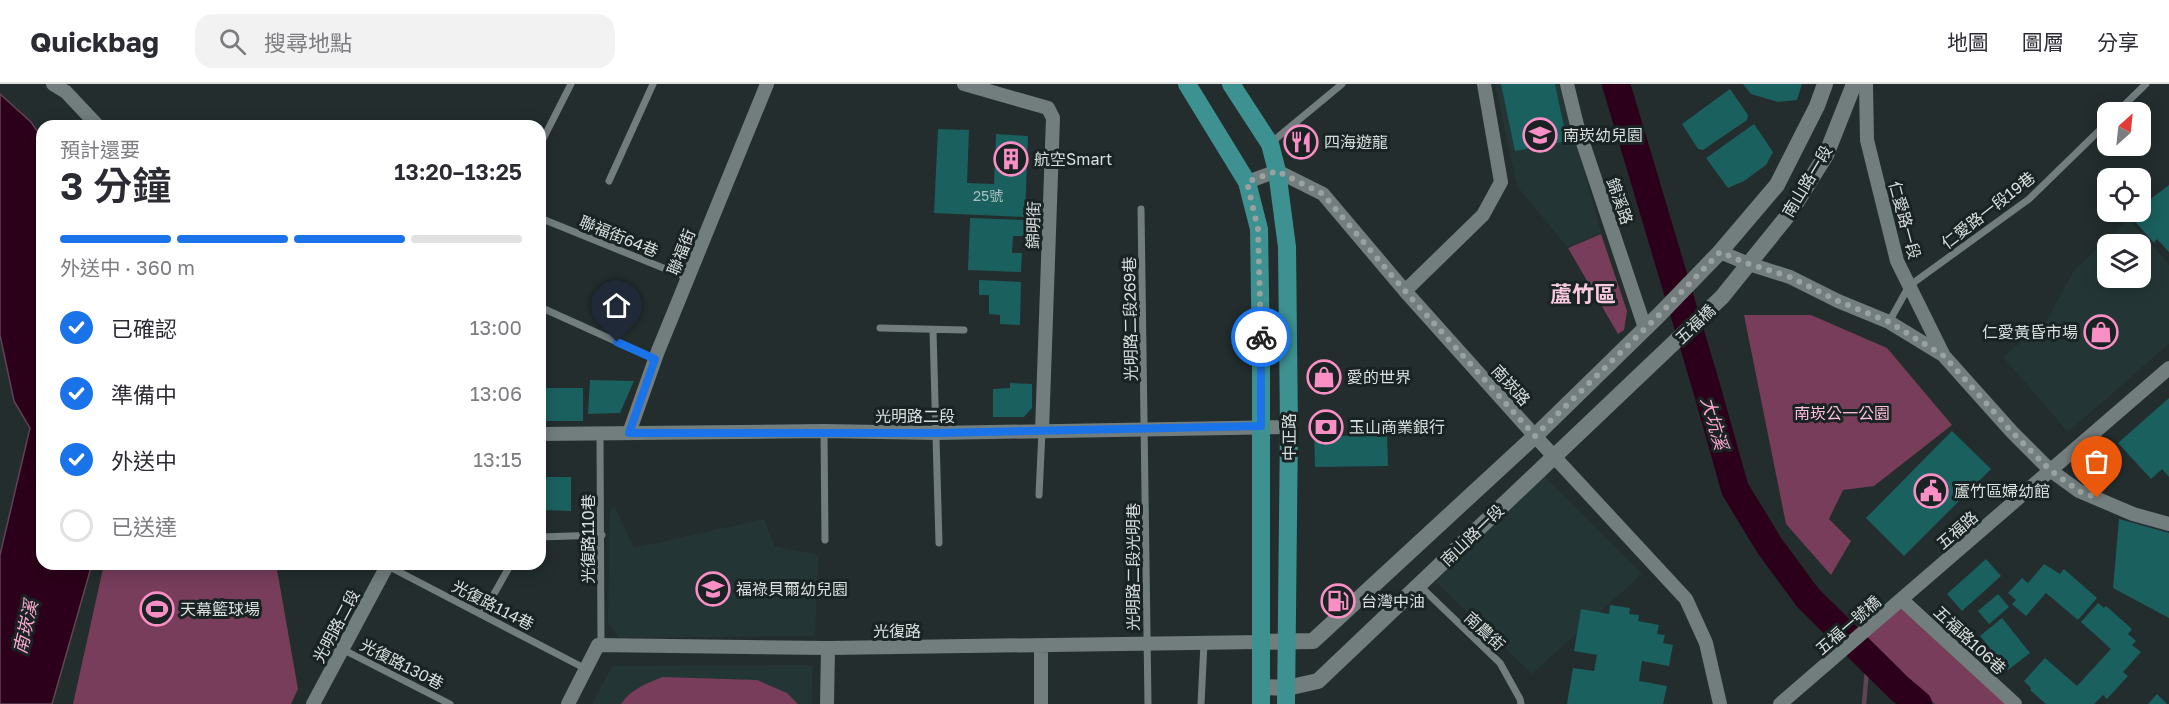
<!DOCTYPE html>
<html lang="zh-TW">
<meta charset="utf-8">
<style>
:root{--surface:#fff;--page:#f2f2f3;--text:#2b2b33;--muted:#7c7c81;--line:#e1e1e2;--accent:#1a73e8}
body{margin:0;font-family:"Golos Text","Noto Sans TC",sans-serif;background:var(--page);color:var(--text);height:100vh;display:flex;flex-direction:column;font-size:22px;white-space:nowrap}
*{box-sizing:border-box;margin:0}
p{font-size:20px;color:var(--muted)}
.icon{flex:none;width:33px;height:33px;fill:none;stroke:currentColor;stroke-width:2;stroke-linecap:round;stroke-linejoin:round}
.map{position:relative;flex:1;overflow:hidden}
.details{position:absolute;left:36px;top:36px;width:510px;height:450px;display:flex;flex-direction:column;background:var(--surface);border-radius:18px;box-shadow:0 3px 15px #0003}
.details>*{flex:none}
.needle{width:39px;rotate:27deg}
.buttons{position:absolute;left:2097px;top:18px;display:grid;gap:12px}
.buttons a{display:grid;place-items:center;width:54px;height:54px;border-radius:12px;background:var(--surface);box-shadow:0 3px 15px #0003;font-size:30px}
.pin{position:absolute;display:grid;place-items:center;width:51px;height:51px;color:#fff;margin:-62px -26px;border-radius:50% 50% 50% 0;rotate:-45deg;box-shadow:0 0 6px #0007}
.pin .icon{rotate:45deg}
.courier{position:absolute;display:grid;place-items:center;width:60px;height:60px;margin:-30px;border:4px solid #1a73e8;border-radius:50%;background:#fff;color:#222;box-shadow:0 2px 8px #0007}
.head em{font-style:normal;font-weight:600}
.head div{display:flex;flex-direction:column-reverse}
.head{display:flex;align-items:center;justify-content:space-between;height:102px;padding:0 24px}
h1{font-size:39px;font-weight:600;line-height:45px}
.bar{display:grid;grid-template-columns:repeat(4,1fr);gap:9px 6px;align-content:center;height:72px;padding:0 24px}
.bar i{height:8px;border-radius:4px;background:var(--line)}
.bar .on{background:var(--accent)}
.bar p{grid-column:span 4}
ol{padding:0 24px;list-style:none}
li{display:flex;align-items:center;gap:18px;height:66px}
li p{margin-inline-start:auto}
li .icon{padding:6px;border-radius:50%;background:var(--accent);color:#fff;stroke-width:4}
li:last-child{color:var(--muted)}
li i{width:33px;height:33px;border:3px solid var(--line);border-radius:50%}
header{display:flex;align-items:center;gap:36px;box-sizing:border-box;height:84px;padding:0 30px;background:var(--surface);border-bottom:2px solid var(--line)}
header strong{font-size:28px}
nav{display:flex;gap:33px;margin-inline-start:auto;font-size:21px}
.search{width:420px;height:54px;background:var(--page);display:flex;align-items:center;gap:15px;box-sizing:border-box;padding:0 21px;border-radius:18px;color:var(--muted);font-size:22px}
.map>svg:first-child{display:block}
.built{fill:#233635;fill-rule:evenodd}
.green{fill:#773d5b}
.water{fill:#2c001a;stroke:#604355;stroke-width:1.5}
.lines{fill:none;stroke-linecap:round;stroke-linejoin:round}
.stream{stroke:#604355;stroke-width:4.5}
.river{stroke:#2c001a;stroke-width:28}
.building{fill:#1a605f}
.service{stroke:#727d7d;stroke-width:7}
.minor{stroke:#727d7d;stroke-width:14}
.tertiary{stroke:#727d7d;stroke-width:16}
.primary{stroke:#3d9191;stroke-width:18}
.done{stroke:#99a1a1;stroke-width:6;stroke-dasharray:0 10.8}
.route{stroke:#1a73e8;stroke-width:8}
.labels{text-anchor:middle;dominant-baseline:central;stroke-width:6;stroke-linejoin:round;paint-order:stroke}
.number-label{font-size:14px;fill:#a9bfbf}
.poi-label{font-size:16px;fill:#d9dfdf;stroke:#1a2323;text-anchor:start}
.street-label{font-size:16px;fill:#d9dfdf;stroke:#1a2323}
.park-label{font-size:16px;fill:#ffbddd;stroke:#1a2323}
.water-label{font-size:18px;font-style:italic;fill:#fda7d1;stroke:#1a2323}
.district-label{font-size:22px;font-weight:bold;fill:#f9cae0;stroke:#1a2323}
</style>
<header>
<strong>Quickbag</strong>
<div class="search"><svg class="icon" aria-label="search" viewBox="0 0 24 24"><circle cx="10" cy="10" r="6"/><path d="M15 15l6 6"/></svg>搜尋地點</div>
<nav><a>地圖</a><a>圖層</a><a>分享</a></nav>
</header>
<div class="map">
<svg width="2169" height="620" viewBox="0 0 2169 620">
<rect width="100%" height="100%" fill="#232d2d"/>
<path class="built" d="M1495 0H1561L1601 149 1567 163 1517 102Z
M2129 135 2169 181V260L2068 348 2003 273 2047 236 2075 185ZM2108 160H2140V194H2108Z
M1541 389 1642 490 1532 590 1436 498Z
M614 421 634 464 764 435 774 462 818 471 815 552 619 554 608 539 610 426Z
M813 581 812 620H592L612 582Z"/>
<path class="green" d="M1601 150 1627 227 1624 246 1618 250 1568 164Z
M1744 231H1811L1887 264 1952 341 1874 402 1843 406 1829 435 1851 457 1831 491 1786 440Z
M104 480H276L298 605 291 620H73Z
M1902 516 2015 620H1935L1924 610 1893 595 1852 558Z
M663 593 757 596 787 609 798 620H621C631 605 647 599 663 593Z"/>
<path class="water" d="M0 10 31 38 42 54V480H92L52 620H0V471L30 344 14 317 0 251Z"/>
<g class="lines">
<path class="stream" d="M1864 620 1868 574"/>
<path class="river" d="M1616 0 1706 302 1735 405 1769 461 1808 514 1899 604 1918 620"/>
</g>
<path class="building" d="M1501 0H1555L1567 57 1515 67Z
M1743 0H1802L1797 16 1778 18 1751 10Z
M1730 5 1748 31 1747 36 1703 66 1698 65 1682 40Z
M1754 40 1773 68 1766 81 1744 97 1728 104 1706 74Z
M938 45 969 46 967 99 994 100 996 50 1028 52 1025 133 934 129Z
M2169 101V168L2157 155 2154 159 2130 132 2135 128H2140V123Z
M970 134 1024 136V152H1013L1012 169H1022L1021 188 968 186Z
M979 196 1021 198 1020 241 1000 240V231L989 230V211H979Z
M590 296 634 297 620 329 588 330Z
M1010 299 1032 300V324L1024 333H993V305L1010 304Z
M540 304H583V337H540Z
M2169 314V393L2162 385 2151 395 2118 359Z
M1329 337 1335 352 1387 351 1388 382 1315 383 1314 339Z
M1952 347 1991 385 1904 472 1866 434Z
M540 393H571V427L540 426Z
M2119 435 2169 449V534L2113 504Z
M1986 475 2001 492 1962 527 1947 510Z
M2044 480 2060 490 2064 485 2097 514 2078 536 2046 509 2026 532 2012 520 2016 516 2008 509 2022 494 2028 499Z
M1998 510 2009 523 1989 540 1978 527Z
M2098 519 2104 524 2106 522 2132 545 2128 550 2136 557 2132 561 2141 568 2123 588 2128 592 2107 615 2103 611 2094 620H2046L2030 606 2031 604 2024 597 2045 574 2077 602 2111 565 2081 538Z
M1610 521 1630 524 1629 530 1639 531 1638 537 1659 541 1657 550 1665 551 1663 559 1673 561 1669 582 1642 577 1639 597 1667 602 1663 620H1567L1573 584 1594 587 1597 571 1574 567 1581 525 1609 530Z
M2002 534 2030 569 2008 586 1980 552Z
M2157 610 2167 620H2148Z"/>
<g class="lines">
<path class="service" d="M2117 28 2146 0
M1272 58 1342 0
M540 61 571 0
M609 97 653 0
M1141 125 1148 620
M540 134 688 194
M540 223 655 275
M1889 238 1909 202 2029 115 2108 38
M880 244 964 246
M933 247 939 459
M824 347 825 456
M600 350 601 561
M1039 411 1042 347
M540 453 602 451
M386 481 586 585
M1420 502 1500 579 1520 615 1521 620
M482 531 511 480
M342 565 450 620
M1201 620 1204 559"/>
<path class="minor" d="M53 0 66 8 98 42
M964 0 1048 24 1053 34 1042 347
M1567 0 1577 41 1645 244
M1866 0 1867 56 1897 177 1944 272 2012 348 2050 386 2079 407 2133 430 2169 440
M1247 98 1277 87 1323 110 1405 207 1535 352 1686 515 1706 559 1720 620
M1720 168 1749 180 1790 193 1838 217 1889 238 1943 271
M1405 207 1483 131 1501 98 1484 0
M629 349 658 267 767 0
M540 350 824 347 936 349 1289 343
M1902 516 2015 620
M313 620 388 480
M568 620 598 561 828 564 1262 558
M827 620 828 564
M1041 620V562
M1780 620 2169 284"/>
<path class="tertiary" d="M1262 558 1313 557 1535 352 1659 231 1720 168 1777 101 1817 22 1825 0
M1261 603 1287 604 1318 597 1722 213 1789 130 1826 71 1854 0"/>
<path class="primary" d="M1187 0 1247 98 1259 145 1261 274V620
M1231 0 1270 60 1277 87 1287 163 1289 343 1286 620"/>
</g>
<g class="lines">
<path class="done" d="M1261 253 1258 145 1247 98 1277 87 1323 110 1405 207 1535 352 1659 231 1720 168 1749 180 1790 193 1838 217 1889 238 1944 272 2012 348 2050 386 2079 407 2097 414"/>
<path class="route" d="M617 258 655 275 629 349H936L1261 342V253"/>
</g>
<defs>
<g id="school-ring" transform="scale(1.725)"><circle r="9.5" fill="#1a2323" stroke="#fa8fc6" stroke-width="1.5"/><path d="M0-5L7-2L0 1L-7-2ZM-4 1L0 2.5L4 1V4Q0 6-4 4Z" fill="#fa8fc6"/></g>
<g id="restaurant-ring" transform="scale(1.725)"><circle r="9.5" fill="#1a2323" stroke="#fa8fc6" stroke-width="1.5"/><path d="M-5-6h1v4h1v-4h1v4h1v-4h1v5L-1.5 .5V6h-2V.5L-5-1ZM5-6V6H3V1.5H1.5Q1.5-4 5-6Z" fill="#fa8fc6"/></g>
<g id="building-ring" transform="scale(1.725)"><circle r="9.5" fill="#1a2323" stroke="#fa8fc6" stroke-width="1.5"/><path d="M-4-6H4V6H1V3H-1V6H-4ZM-2.5-4.3h1.7v1.8h-1.7ZM.8-4.3h1.7v1.8H.8ZM-2.5-1h1.7V.8h-1.7ZM.8-1h1.7V.8H.8Z" fill="#fa8fc6"/></g>
<g id="shop-ring" transform="scale(1.725)"><circle r="9.5" fill="#1a2323" stroke="#fa8fc6" stroke-width="1.5"/><path d="M-5-2.5h2.3a2.7 3.5 0 0 1 5.4 0H5L5.5 6h-11ZM-1.5-2.5h3a1.5 2.3 0 0 0-3 0Z" fill="#fa8fc6"/></g>
<g id="bank-ring" transform="scale(1.725)"><circle r="9.5" fill="#1a2323" stroke="#fa8fc6" stroke-width="1.5"/><path d="M-6-4H6V4H-6ZM0-2.3a2.3 2.3 0 1 0 0 4.6a2.3 2.3 0 1 0 0-4.6Z" fill="#fa8fc6"/></g>
<g id="civic-ring" transform="scale(1.725)"><circle r="9.5" fill="#1a2323" stroke="#fa8fc6" stroke-width="1.5"/><path d="M-.6-6.5H3V-4.5H.6V-3L4-1V1h2V6H-6V1h2V-1L-.6-3ZM-1.2 2.5V6h2.4V2.5Z" fill="#fa8fc6"/></g>
<g id="fuel-ring" transform="scale(1.725)"><circle r="9.5" fill="#1a2323" stroke="#fa8fc6" stroke-width="1.5"/><path d="M-5.5-6h7V0h2V4h1.3V-2.5L3-4.5l.8-.8L6-3V5H2.5V1h-1V6h-7ZM-4.2-4.7v3.2H.2V-4.7Z" fill="#fa8fc6"/></g>
<g id="stadium-ring" transform="scale(1.725)"><circle r="9.5" fill="#1a2323" stroke="#fa8fc6" stroke-width="1.5"/><path d="M0-5a6.5 5 0 1 0 0 10a6.5 5 0 1 0 0-10ZM-3.5-1.8h7v3.6h-7Z" fill="#fa8fc6"/></g>
</defs>
<g fill-rule="evenodd">
<use href="#school-ring" x="1540" y="51"/>
<use href="#restaurant-ring" x="1301" y="58"/>
<use href="#building-ring" x="1011" y="75"/>
<use href="#shop-ring" x="2101" y="248"/>
<use href="#shop-ring" x="1324" y="293"/>
<use href="#bank-ring" x="1326" y="343"/>
<use href="#civic-ring" x="1931" y="407"/>
<use href="#school-ring" x="713" y="505"/>
<use href="#fuel-ring" x="1338" y="517"/>
<use href="#stadium-ring" x="157" y="525"/>
</g>
<g class="labels">
<g class="number-label">
<text x="988" y="111">25號</text>
</g>
<g class="poi-label">
<text x="1563" y="51">南崁幼兒園</text>
<text x="1324" y="58">四海遊龍</text>
<text x="1034" y="75">航空Smart</text>
<text x="2078" y="248" text-anchor="end">仁愛黃昏市場</text>
<text x="1347" y="293">愛的世界</text>
<text x="1349" y="343">玉山商業銀行</text>
<text x="1954" y="407">蘆竹區婦幼館</text>
<text x="736" y="505">福祿貝爾幼兒園</text>
<text x="1361" y="517">台灣中油</text>
<text x="180" y="525">天幕籃球場</text>
</g>
<g class="street-label">
<text transform="translate(1807 97) rotate(-59)">南山路一段</text>
<text transform="translate(1620 117) rotate(71)">錦溪路</text>
<text transform="translate(1988 126) rotate(-38)">仁愛路一段19巷</text>
<text transform="translate(1905 136) rotate(75)">仁愛路一段</text>
<text transform="translate(1033 141) rotate(-88)">錦明街</text>
<text transform="translate(619 152) rotate(22)">聯福街64巷</text>
<text transform="translate(681 168) rotate(-68)">聯福街</text>
<text transform="translate(1130 235) rotate(-91)">光明路二段269巷</text>
<text transform="translate(1695 240) rotate(-44)">五福橋</text>
<text transform="translate(1511 301) rotate(48)">南崁路</text>
<text x="915" y="332">光明路二段</text>
<text transform="translate(1289 353) rotate(-90)">中正路</text>
<text transform="translate(1957 446) rotate(-41)">五福路</text>
<text transform="translate(1472 451) rotate(-44)">南山路一段</text>
<text transform="translate(588 455) rotate(-90)">光復路110巷</text>
<text transform="translate(1133 483) rotate(-90)">光明路二段光明巷</text>
<text transform="translate(493 521) rotate(27)">光復路114巷</text>
<text transform="translate(1848 541) rotate(-41)">五福一號橋</text>
<text transform="translate(336 542) rotate(-62)">光明路二段</text>
<text x="897" y="547">光復路</text>
<text transform="translate(1485 547) rotate(43)">南農街</text>
<text transform="translate(1970 556) rotate(43)">五福路106巷</text>
<text transform="translate(402 580) rotate(27)">光復路130巷</text>
</g>
<g class="park-label">
<text x="1842" y="329">南崁公一公園</text>
</g>
<g class="water-label">
<text transform="translate(1715 339) rotate(74)">大坑溪</text>
<text transform="translate(25 543) rotate(-77)">南崁溪</text>
</g>
<g class="district-label">
<text x="1583" y="209">蘆竹區</text>
</g>
</g>
</svg>
<div class="buttons">
<a><svg class="needle" viewBox="-14 -14 28 28"><path d="M0-13l5 13h-10z" fill="#e53935"/><path d="M0 13l5-13h-10z" fill="#7c7c81"/></svg></a>
<a><svg class="icon" aria-label="locate" viewBox="0 0 24 24"><circle cx="12" cy="12" r="6"/><path d="M12 2v4M12 18v4M2 12h4M18 12h4"/></svg></a>
<a><svg class="icon" aria-label="layers" viewBox="0 0 24 24"><path d="M12 4l9 5-9 5-9-5zM3 14l9 5 9-5"/></svg></a>
</div>
<div class="pin" style="left:2097px;top:414px;background:#ea580c"><svg class="icon" aria-label="bag" viewBox="0 0 24 24"><path d="M5 8h14l-1 12H6zM9 8a3 3 0 0 1 6 0"/></svg></div>
<div class="pin" style="left:617px;top:258px;background:#1f2937"><svg class="icon" aria-label="home" viewBox="0 0 24 24"><path d="M3 11l9-7 9 7M6 9v11h12V9"/></svg></div>
<div class="courier" style="left:1261px;top:253px"><svg class="icon" aria-label="bike" viewBox="0 0 24 24"><circle cx="6" cy="16" r="4"/><circle cx="18" cy="16" r="4"/><path d="M6 16l4-8h5l3 8M10 8l3 8H6M13 5h3"/></svg></div>
<section class="details">
<div class="head"><div><h1>3 分鐘</h1><p>預計還要</p></div><em>13:20–13:25</em></div>
<div class="bar"><i class="on"></i><i class="on"></i><i class="on"></i><i></i><p>外送中 · 360 m</p></div>
<ol>
<li><svg class="icon" aria-label="check" viewBox="0 0 24 24"><path d="M5 12l5 5 9-10"/></svg>已確認<p>13:00</p></li>
<li><svg class="icon" aria-label="check" viewBox="0 0 24 24"><path d="M5 12l5 5 9-10"/></svg>準備中<p>13:06</p></li>
<li><svg class="icon" aria-label="check" viewBox="0 0 24 24"><path d="M5 12l5 5 9-10"/></svg>外送中<p>13:15</p></li>
<li><i></i>已送達</li>
</ol>
</section>
</div>
